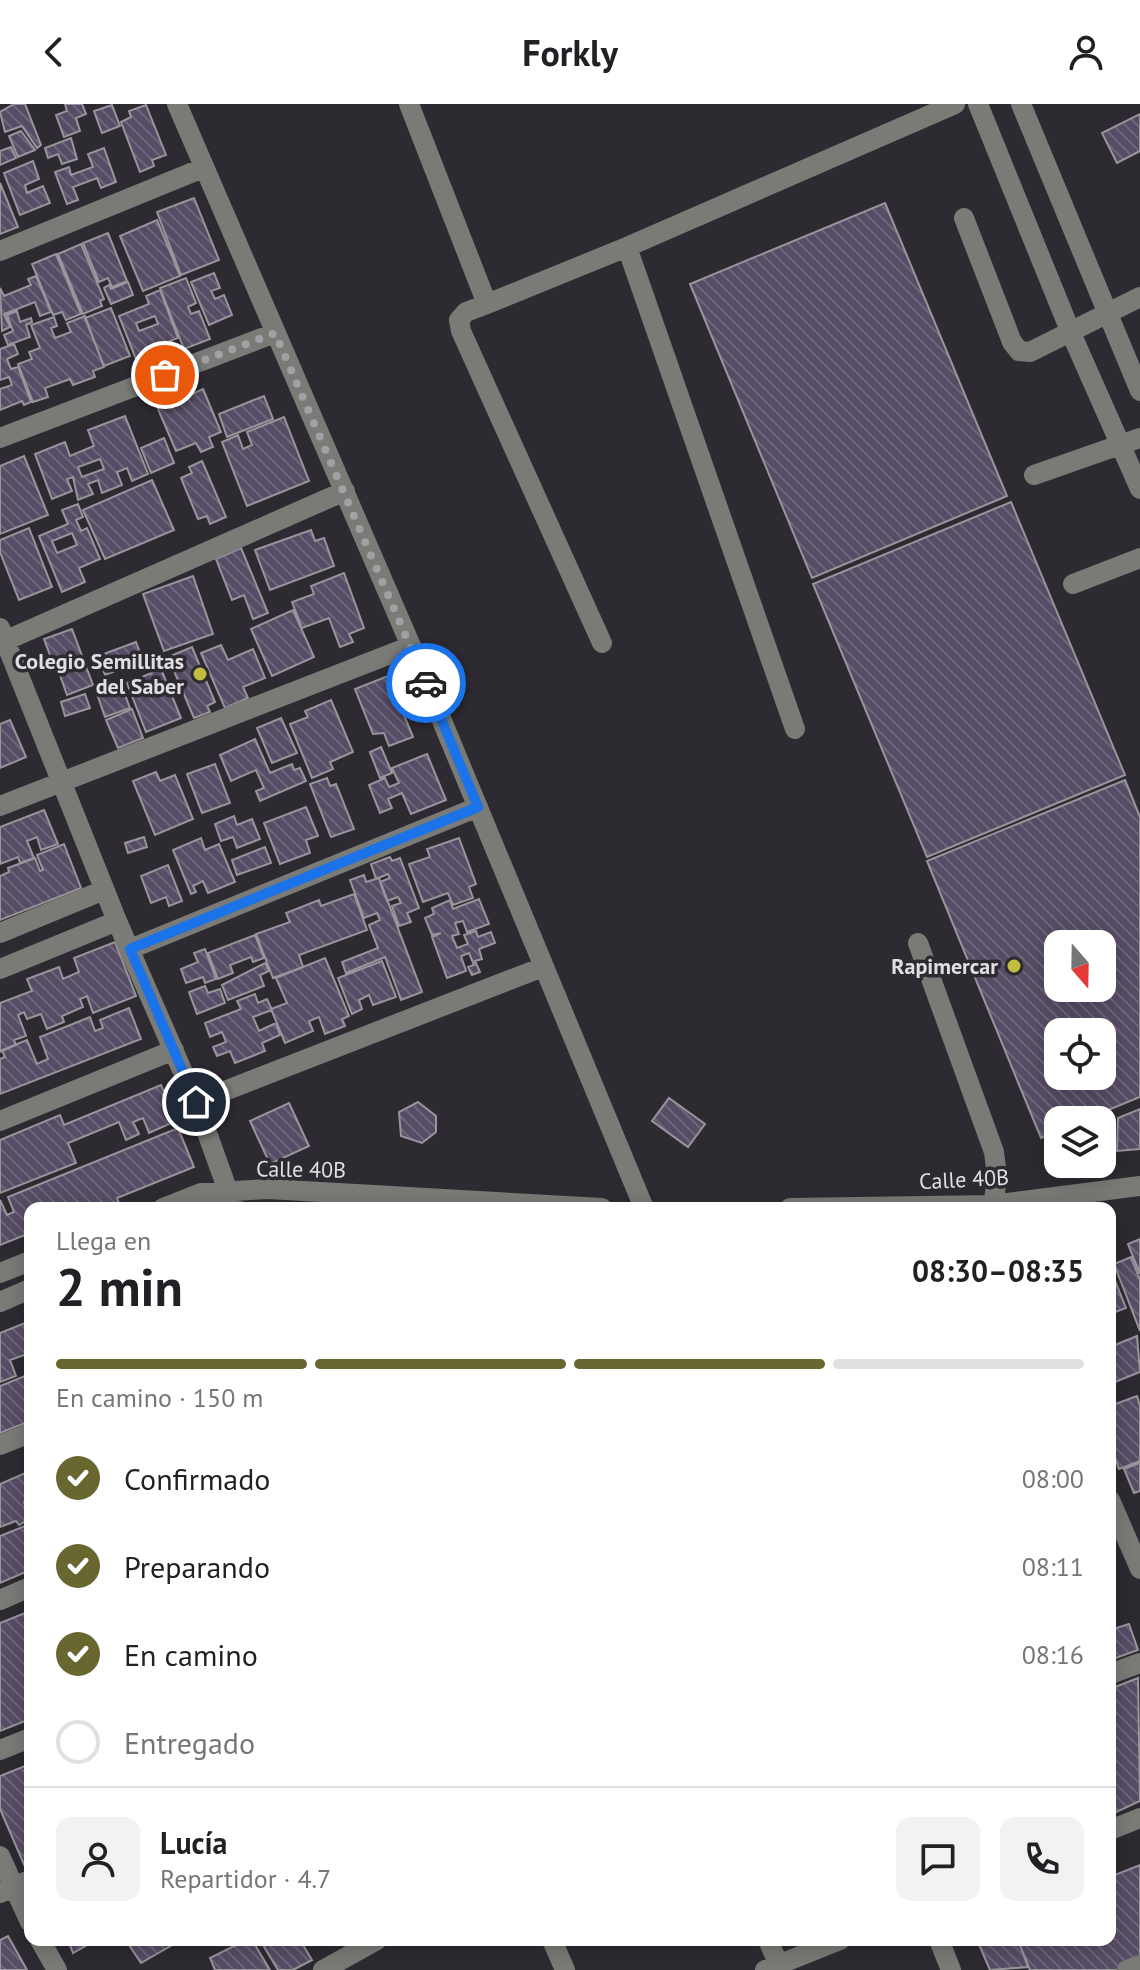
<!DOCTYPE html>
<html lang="es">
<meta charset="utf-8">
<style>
:root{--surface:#fff;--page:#f2f2f2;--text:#202124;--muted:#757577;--line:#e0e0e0;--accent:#696730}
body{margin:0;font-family:"PT Sans",sans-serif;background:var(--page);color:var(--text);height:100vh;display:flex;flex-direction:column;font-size:30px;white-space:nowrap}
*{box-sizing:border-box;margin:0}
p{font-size:26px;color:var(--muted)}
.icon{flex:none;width:44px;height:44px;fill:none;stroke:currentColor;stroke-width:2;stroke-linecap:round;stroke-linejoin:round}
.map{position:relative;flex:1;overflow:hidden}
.side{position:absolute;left:24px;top:1098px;width:1092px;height:744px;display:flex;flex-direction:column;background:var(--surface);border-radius:16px;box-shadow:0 4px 20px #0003}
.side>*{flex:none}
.needle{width:52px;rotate:160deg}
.fabs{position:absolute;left:1044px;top:826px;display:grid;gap:16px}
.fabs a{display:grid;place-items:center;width:72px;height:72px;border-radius:16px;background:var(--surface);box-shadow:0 4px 20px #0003;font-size:40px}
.pin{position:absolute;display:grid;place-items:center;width:68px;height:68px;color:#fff;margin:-34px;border:4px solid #fff;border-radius:50%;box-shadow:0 2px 8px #0007}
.courier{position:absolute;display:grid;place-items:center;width:80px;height:80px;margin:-40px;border:6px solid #1a73e8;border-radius:50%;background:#fff;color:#222;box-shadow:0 2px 10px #0007}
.headline em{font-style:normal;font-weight:700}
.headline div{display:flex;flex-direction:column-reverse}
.headline{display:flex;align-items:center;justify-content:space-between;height:136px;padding:0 32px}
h1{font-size:52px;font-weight:700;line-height:60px}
.bar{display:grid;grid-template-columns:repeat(4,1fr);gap:12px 8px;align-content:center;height:96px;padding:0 32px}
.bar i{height:10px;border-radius:6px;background:var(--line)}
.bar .selected{background:var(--accent)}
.bar p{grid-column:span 4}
.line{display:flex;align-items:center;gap:20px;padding:0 32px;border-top:2px solid var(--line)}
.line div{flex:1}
.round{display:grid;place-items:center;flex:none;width:84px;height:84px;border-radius:16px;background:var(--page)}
ol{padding:0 32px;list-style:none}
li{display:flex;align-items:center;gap:24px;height:88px}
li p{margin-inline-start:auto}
li .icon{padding:8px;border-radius:50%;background:var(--accent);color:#fff;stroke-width:4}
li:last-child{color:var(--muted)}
li i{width:44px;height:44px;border:4px solid var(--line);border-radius:50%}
header{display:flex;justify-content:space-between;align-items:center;height:104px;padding:0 32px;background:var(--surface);font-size:36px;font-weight:700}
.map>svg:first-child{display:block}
.building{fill:url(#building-back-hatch);stroke:#98959c;stroke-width:2;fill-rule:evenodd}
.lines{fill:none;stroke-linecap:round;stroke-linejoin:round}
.minor{stroke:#7a7a76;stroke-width:20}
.done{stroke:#a1a0a4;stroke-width:8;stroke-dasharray:0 14.4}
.route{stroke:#1a73e8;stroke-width:10}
.poi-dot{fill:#c3bd3f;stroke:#2d2b31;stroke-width:3}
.labels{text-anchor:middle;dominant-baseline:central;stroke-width:7;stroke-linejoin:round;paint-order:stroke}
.poi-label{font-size:22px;font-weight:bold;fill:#e0dfe2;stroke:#2d2b31;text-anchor:end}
.street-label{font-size:22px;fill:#e0dfe2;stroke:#2d2b31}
</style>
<header><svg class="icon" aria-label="back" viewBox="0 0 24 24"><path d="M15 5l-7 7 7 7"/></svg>Forkly<svg class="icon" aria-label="person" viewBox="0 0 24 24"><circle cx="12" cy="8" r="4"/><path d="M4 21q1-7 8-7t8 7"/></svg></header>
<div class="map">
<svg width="1140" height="1866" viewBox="0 0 1140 1866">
<defs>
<pattern id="building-back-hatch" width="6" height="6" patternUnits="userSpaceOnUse" patternTransform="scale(2)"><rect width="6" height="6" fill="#574c65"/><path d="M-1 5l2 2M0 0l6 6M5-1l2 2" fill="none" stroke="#6f657b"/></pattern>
</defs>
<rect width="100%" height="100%" fill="#2d2b31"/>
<path class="building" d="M14 0H25L41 41 37 44 22 22 5 28 0 8Z
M65 0H82L86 10 76 14 80 27 64 33 56 11 67 7Z
M112 1 120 22 102 29 94 7Z
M146 1 166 51 152 56 154 62 140 68 121 18 131 13 129 7Z
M1140 10V47L1117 59 1102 29Z
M21 27 35 46 18 53 9 32Z
M71 34 77 55 62 60 58 50 48 54 45 44Z
M11 43 16 54 0 61V47Z
M104 44 116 78 101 84 97 74 73 83 78 96 67 100 55 68 69 63 71 71 93 63 88 50Z
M33 57 39 75 25 81 27 89 43 82 50 99 20 111 4 69Z
M0 79 18 123 0 130Z
M194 94 219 156 181 171 157 108Z
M885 99 1007 392 812 474 690 180Z
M157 116 180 172 143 187 120 132Z
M108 129 127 177 112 183 108 174 99 178 83 139Z
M81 140 104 195 100 197 102 202 83 210 58 150Z
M56 150 81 210 66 216 62 208 53 211 32 160Z
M214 169 220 184 211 187 215 195 224 191 232 211 209 221 191 178Z
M36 172 51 208 40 212 35 198 4 210 10 223 2 227 0 184 4 192 31 181 28 175Z
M186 174 196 199 188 203 191 210 199 207 210 235 184 245 160 184Z
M128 178 133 191 111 200 104 184 109 181 111 185Z
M160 186 178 234 146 246 147 251 136 255 119 212 149 200 146 192ZM155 212 158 220 139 227 136 219Z
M111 204 130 252 104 262 85 214Z
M17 207 20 218 31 214 32 218 26 221 30 233 8 241 4 231 13 227 7 211Z
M85 212 104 263 93 267 95 273 73 281 70 275 45 284 48 293 33 298 18 260 32 255 29 248 40 244 31 221 54 213 57 222 51 224 55 234 71 228 67 219Z
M14 240 18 250 7 255 11 265 18 263 31 298 24 301 22 297 0 306V285L12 281 9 273 0 276V245Z
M203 285 221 328 209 333 213 343 201 348 196 339 176 347 158 305Z
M264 292 273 315 227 333 219 310Z
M125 312 148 370 132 377 127 364 117 368 122 381 102 389 98 376 88 380 93 390 78 396 73 373 67 375 72 387 52 395 35 350 65 338 70 352 94 342 88 326ZM100 355 104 365 82 373 78 363Z
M284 313 309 377 247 402 222 338 238 331 243 345 252 341 247 328Z
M164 334 174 359 151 369 141 344Z
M24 352 48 411 0 430V362Z
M202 357 226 413 210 420 207 412 198 415 181 374 192 369 189 363Z
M152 376 174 426 105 455 83 406Z
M1011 398 1125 671 927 753 813 480Z
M78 400 83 413 76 416 81 427 87 424 100 455 79 464 85 478 62 488 39 432 68 420 62 406ZM72 429 77 441 57 449 52 437Z
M29 424 52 483 19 496 0 448V436Z
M311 426 315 437 324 434 334 462 270 486 255 446Z
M241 444 268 509 253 515 244 491 232 496 216 455Z
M344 469 364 524 349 530 353 538 340 543 329 514 302 524 292 498 314 490 311 482Z
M193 472 213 530 164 547 143 490Z
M293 506 314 553 272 572 251 525Z
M72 525 93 581 67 591 60 571 72 566 68 553 53 559 44 535Z
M136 538 143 557 105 571 98 552Z
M221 541 228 556 253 545 265 574 243 583 248 594 225 604 201 549Z
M192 543 215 598 207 602 210 608 194 614 168 553Z
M161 565 181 614 146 628 127 579Z
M388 572 413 633 389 642 384 629 373 630 355 585Z
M120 578 130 604 105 613 96 587Z
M85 590 90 604 65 612 61 598Z
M331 596 353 648 330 658 333 665 312 674 290 620 308 613 305 607Z
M132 605 143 634 118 644 106 616Z
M281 614 297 649 272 659 257 624Z
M10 616 26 653 0 664V620Z
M255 635 270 669 292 660 294 666 300 664 306 677 260 697 256 687 264 684 256 666 231 677 220 651Z
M381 643 392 669 380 674 370 648Z
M427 650 446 696 411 710 402 689 388 695 392 704 380 709 369 681 385 674 389 683 399 679 392 664Z
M215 660 230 699 202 709 187 670Z
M156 668 160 677 175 671 193 715 155 731 133 677Z
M327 674 330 682 336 680 354 725 331 733 310 680Z
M1125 676 1140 713V993L1084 1016H1058V1027L1041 1034 927 757ZM1058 840H1102V884H1058ZM1058 928H1102V972H1058Z
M306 703 318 732 306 736 310 749 280 760 264 719Z
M44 706 58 740 41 746 37 733 27 737 34 754 20 759 18 753 0 760V723Z
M234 712 237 721 252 715 260 735 237 744 233 733 221 737 215 720Z
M144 733 147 743 128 749 125 739Z
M201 734 205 746 219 740 235 778 208 789 203 777 193 782 196 788 191 790 173 746Z
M459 734 476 780 469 783 473 794 453 801 448 789 423 798 409 760 430 753 427 745Z
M64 740 81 784 0 816V772L9 768 8 764 35 754 40 767 43 766 37 751Z
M265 743 271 759 237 771 232 756Z
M390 753 392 757 400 754 419 804 407 809 411 818 399 822 392 802 401 799 398 793 387 797 380 778 390 774 388 770 376 775 371 760Z
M168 761 182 797 169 802 166 793 151 799 141 772Z
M364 771 366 778 379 774 422 888 401 896 385 853 346 869 342 858 378 844 369 821 380 816 377 809 364 814 350 776Z
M354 790 367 826 299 851 303 863 273 874 256 830 290 818 286 809 319 796 321 802Z
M479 795 489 820 467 828 463 817 455 819 459 830 452 832 457 844 468 840 464 831 476 827 478 833 491 828 495 839 479 845 482 855 475 857 480 868 472 871 468 863 474 861 469 849 461 852 466 867 447 874 432 833 441 829 432 831 425 814 434 810 432 804 450 796 453 805Z
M255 831 264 854 253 858 251 853 230 861 233 869 218 875 208 849Z
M115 838 136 892 93 909 87 892 80 895 83 903 62 912 64 918 47 925 41 910 27 915 24 908 18 911 26 932 14 936 16 941 0 948V899L32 887 27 875 59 863 63 875 79 868 74 854Z
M205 845 216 875 205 879 203 873 186 879 181 865 198 858 194 849Z
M325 854 349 912 342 915 345 922 325 930 319 913 309 917 313 927 285 939 271 905 287 899 276 874Z
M382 857 396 893 373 901 369 891 359 896 362 905 352 910 338 874Z
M265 859 269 867 260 871 264 882 228 896 222 881Z
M205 882 208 889 220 885 225 899 197 910 189 888Z
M255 890 258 899 267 895 272 906 253 913 259 927 276 919 280 931 262 939 265 947 235 959 230 947 217 952 213 943 226 938 222 928 210 933 205 919 241 905 237 897Z
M129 904 141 935 0 990V955L5 953 2 946 27 936 37 960 48 955 40 933 90 913 95 927 103 924 100 916Z
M161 981 176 1017 149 1029 143 1014 133 1018 139 1030 126 1036 119 1018 68 1039 76 1059 0 1089V1036L60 1011 64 1021Z
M669 994 705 1020 688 1043 652 1017Z
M418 998 436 1012V1028L422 1039 401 1032 399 1008Z
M289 999 309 1042 270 1060 250 1017Z
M1140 1005V1045L1117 1047 1118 1014Z
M178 1024 194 1063 117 1094 121 1104H99L98 1101 30 1104V1129L0 1141V1096L7 1111 14 1108 8 1093Z
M1140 1135V1170L1128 1140Z
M1131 1153 1140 1176V1227L1114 1160Z
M1110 1164 1126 1204 1110 1210Z
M30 1217V1249L10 1256 16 1272 0 1278V1229Z
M1137 1232 1140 1268 1110 1280V1243Z
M30 1270V1317L0 1329V1282Z
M1137 1292 1140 1302V1357L1119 1365 1110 1340V1302Z
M1140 1359V1387L1134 1389 1124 1365Z
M30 1367V1396L24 1398 29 1415 19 1421 16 1417 0 1423V1380Z
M30 1420V1466L0 1479V1432Z
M30 1507V1615L0 1627V1519Z
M1129 1520 1138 1546 1110 1556V1526Z
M1138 1574 1140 1697 1110 1711V1585Z
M30 1660V1764L26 1765 0 1705V1672Z
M1140 1761V1858L1121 1866H1030L1018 1836H1110V1773Z
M8 1832 27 1866H0V1836Z
M68 1836H96L73 1849Z
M130 1836H181L141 1859 127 1838Z
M246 1836H252L270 1866H215L210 1854Z
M260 1836H300L312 1856 293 1866H278Z
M977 1836H1018L1028 1863 990 1866Z"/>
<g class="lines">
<path class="minor" d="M177 0 411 542 644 1104
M409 0 487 200 627 143
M978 0 1071 229 1140 385
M1021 0 1140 287
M964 114 1012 238 1019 247 1030 248 1140 193
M0 147 203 64
M487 200 466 208 459 216 461 227 602 539
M0 334 275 229
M1034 371 1140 334
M1073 480 1140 454
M0 524 117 817 196 998 234 1104
M0 539 345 387
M795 625 627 143 955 0
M0 702 411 542
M0 829 104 786
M918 839 994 1048 997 1073 993 1104
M130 845 478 703
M0 865 117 817
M196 998 543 863
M0 1017 174 946
M163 1104 201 1089 268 1085 602 1104
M790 1104 992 1101 1140 1082
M0 1169 30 1157
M0 1198 30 1185
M0 1341 30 1329
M1110 1396 1140 1465
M0 1496 30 1483
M1110 1570 1140 1559
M0 1646 30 1634
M1110 1726 1140 1714
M0 1752 30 1818
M0 1789 30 1776
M40 1836 57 1866
M552 1836 565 1866
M768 1836 781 1866
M939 1836 951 1866
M323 1866 377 1836
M765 1866 840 1836
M1127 1866 1140 1861"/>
</g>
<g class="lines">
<path class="done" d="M165 271 275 229 426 579"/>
<path class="route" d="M196 998 130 845 478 703 426 579"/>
</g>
<g class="poi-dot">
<circle cx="200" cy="570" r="8"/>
<circle cx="1014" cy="862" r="8"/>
</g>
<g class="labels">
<g class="poi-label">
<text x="184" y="557">Colegio Semillitas<tspan x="184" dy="25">del Saber</tspan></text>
<text x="998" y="862">Rapimercar</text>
</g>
<g class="street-label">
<text transform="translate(301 1065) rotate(1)">Calle 40B</text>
<text transform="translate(964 1075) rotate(-3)">Calle 40B</text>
</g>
</g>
</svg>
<div class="fabs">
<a><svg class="needle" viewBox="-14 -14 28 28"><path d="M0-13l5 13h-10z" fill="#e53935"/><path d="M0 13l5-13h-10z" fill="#757577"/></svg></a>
<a><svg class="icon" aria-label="locate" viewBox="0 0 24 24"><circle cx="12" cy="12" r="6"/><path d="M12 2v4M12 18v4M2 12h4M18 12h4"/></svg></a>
<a><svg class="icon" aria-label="layers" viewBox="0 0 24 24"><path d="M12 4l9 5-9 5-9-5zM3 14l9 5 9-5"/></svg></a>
</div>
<div class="pin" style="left:165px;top:271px;background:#ea580c"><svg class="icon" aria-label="bag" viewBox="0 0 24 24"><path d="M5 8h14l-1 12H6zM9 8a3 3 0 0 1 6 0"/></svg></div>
<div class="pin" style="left:196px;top:998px;background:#1f2937"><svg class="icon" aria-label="home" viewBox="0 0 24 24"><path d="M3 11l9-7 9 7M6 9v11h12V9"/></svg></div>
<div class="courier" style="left:426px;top:579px"><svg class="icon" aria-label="car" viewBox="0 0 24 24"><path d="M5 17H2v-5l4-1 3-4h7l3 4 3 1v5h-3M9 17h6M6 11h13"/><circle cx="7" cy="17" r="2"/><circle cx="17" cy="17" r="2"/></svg></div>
<section class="side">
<div class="headline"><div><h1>2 min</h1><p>Llega en</p></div><em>08:30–08:35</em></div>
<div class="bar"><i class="selected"></i><i class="selected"></i><i class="selected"></i><i></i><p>En camino · 150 m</p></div>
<ol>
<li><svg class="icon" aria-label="check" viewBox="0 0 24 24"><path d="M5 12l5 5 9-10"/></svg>Confirmado<p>08:00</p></li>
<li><svg class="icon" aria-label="check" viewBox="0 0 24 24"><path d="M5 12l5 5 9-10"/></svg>Preparando<p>08:11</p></li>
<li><svg class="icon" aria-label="check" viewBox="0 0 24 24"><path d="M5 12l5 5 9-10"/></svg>En camino<p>08:16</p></li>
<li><i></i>Entregado</li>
</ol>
<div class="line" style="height:144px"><a class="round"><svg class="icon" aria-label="person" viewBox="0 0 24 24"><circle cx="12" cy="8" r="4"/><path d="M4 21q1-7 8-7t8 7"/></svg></a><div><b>Lucía</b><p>Repartidor · 4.7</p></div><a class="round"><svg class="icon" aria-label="chat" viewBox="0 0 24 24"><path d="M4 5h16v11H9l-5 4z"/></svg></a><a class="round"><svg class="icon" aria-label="phone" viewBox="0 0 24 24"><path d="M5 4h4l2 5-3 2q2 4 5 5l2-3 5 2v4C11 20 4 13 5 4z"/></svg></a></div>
</section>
</div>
